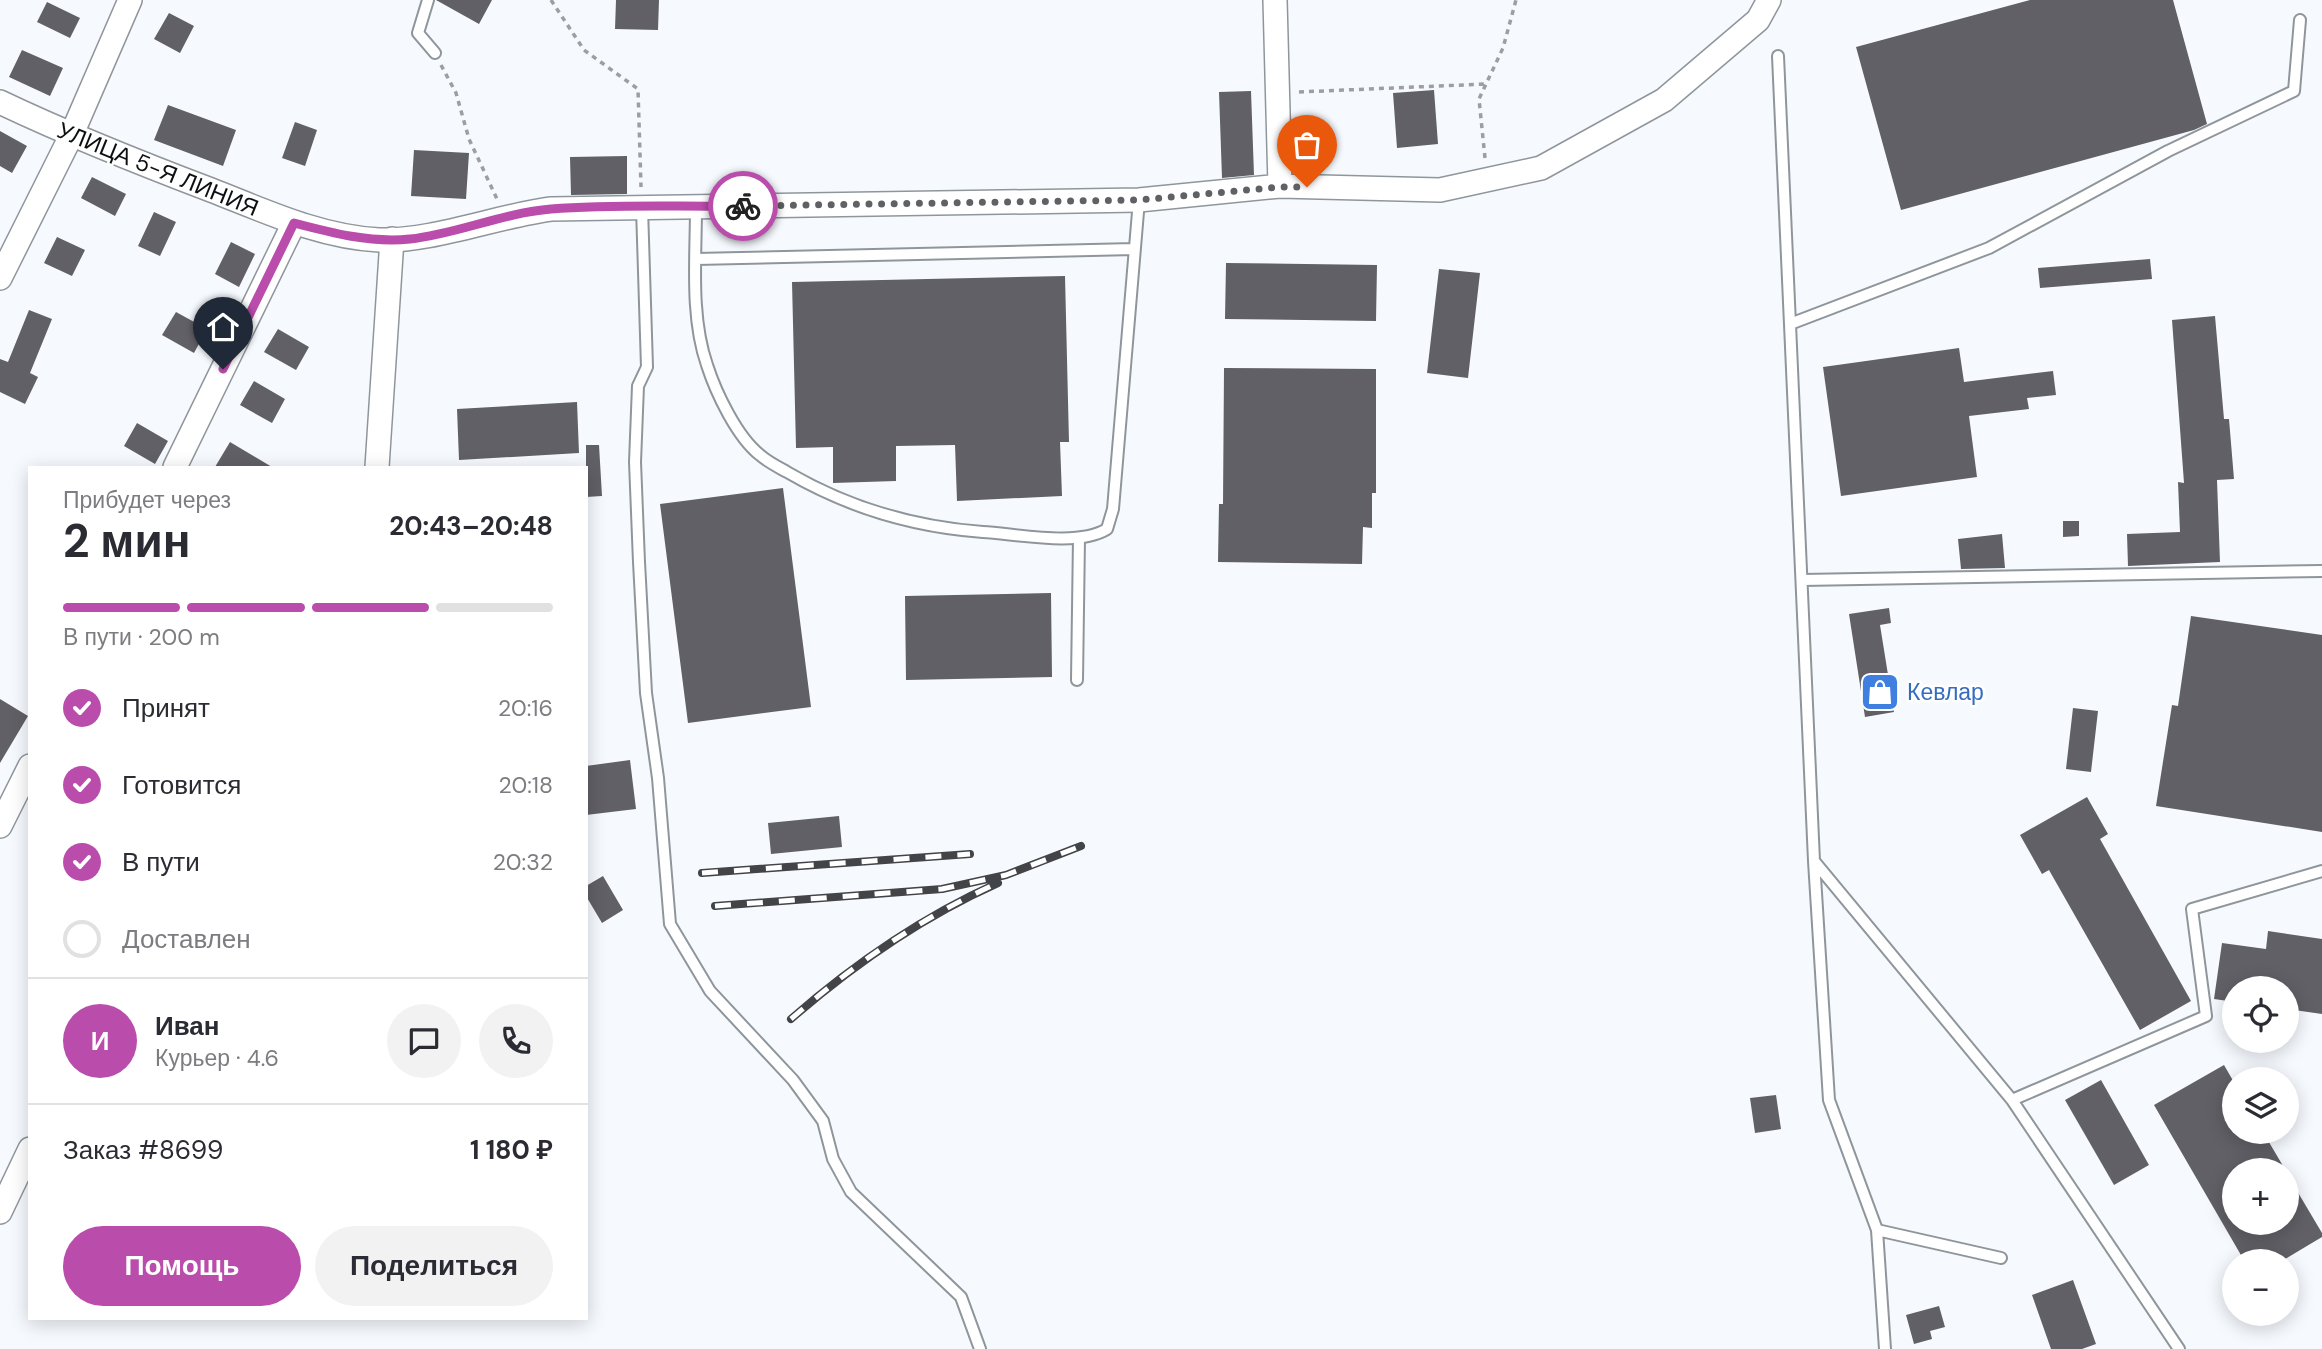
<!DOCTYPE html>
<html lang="ru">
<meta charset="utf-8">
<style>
:root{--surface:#fff;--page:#f2f2f3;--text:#2b2b33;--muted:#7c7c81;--line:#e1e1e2;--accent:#ba4dac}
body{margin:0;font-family:"DM Sans",sans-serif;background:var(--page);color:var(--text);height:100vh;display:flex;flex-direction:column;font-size:26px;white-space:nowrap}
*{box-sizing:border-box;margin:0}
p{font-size:23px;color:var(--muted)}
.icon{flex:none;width:38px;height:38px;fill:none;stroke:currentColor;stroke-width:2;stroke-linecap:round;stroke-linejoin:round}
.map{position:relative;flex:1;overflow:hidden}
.details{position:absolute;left:28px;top:466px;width:560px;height:854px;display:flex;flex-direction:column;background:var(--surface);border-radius:0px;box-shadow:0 4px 18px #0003}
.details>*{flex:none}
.tools{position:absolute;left:2222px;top:976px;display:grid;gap:14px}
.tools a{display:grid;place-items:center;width:77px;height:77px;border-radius:50%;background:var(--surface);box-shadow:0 4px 18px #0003;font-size:35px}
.pin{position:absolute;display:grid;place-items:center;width:60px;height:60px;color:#fff;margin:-72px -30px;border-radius:50% 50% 50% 0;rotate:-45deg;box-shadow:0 0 7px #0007}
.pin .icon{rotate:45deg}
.courier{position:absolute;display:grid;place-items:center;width:70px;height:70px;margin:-35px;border:5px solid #ba4dac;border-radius:50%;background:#fff;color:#222;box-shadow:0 2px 9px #0007}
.summary em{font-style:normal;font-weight:700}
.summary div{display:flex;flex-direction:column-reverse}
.summary{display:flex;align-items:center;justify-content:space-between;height:119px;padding:0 35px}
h1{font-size:46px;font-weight:700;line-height:52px}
.bar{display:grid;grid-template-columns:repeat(4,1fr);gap:10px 7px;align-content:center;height:84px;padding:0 35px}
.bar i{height:9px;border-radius:5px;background:var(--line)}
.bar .selected{background:var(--accent)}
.bar p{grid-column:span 4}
.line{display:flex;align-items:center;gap:18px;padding:0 35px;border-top:2px solid var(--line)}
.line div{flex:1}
.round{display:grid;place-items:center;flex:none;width:74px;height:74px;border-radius:37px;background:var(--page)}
ol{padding:0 35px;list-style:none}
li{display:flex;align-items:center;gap:21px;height:77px}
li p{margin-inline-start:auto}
li .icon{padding:7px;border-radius:50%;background:var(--accent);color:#fff;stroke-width:4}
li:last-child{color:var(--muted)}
li i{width:38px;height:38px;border:4px solid var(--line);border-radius:50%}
.action{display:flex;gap:14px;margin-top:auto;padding:14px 35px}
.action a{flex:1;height:80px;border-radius:42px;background:var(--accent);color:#fff;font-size:28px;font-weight:700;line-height:80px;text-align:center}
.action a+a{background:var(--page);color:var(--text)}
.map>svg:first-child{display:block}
.building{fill:#606066}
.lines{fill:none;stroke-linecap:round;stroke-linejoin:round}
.service-casing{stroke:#8f969b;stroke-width:14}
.minor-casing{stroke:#8f969b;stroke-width:26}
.path{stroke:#9b9ea2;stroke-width:3.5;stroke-dasharray:5 5;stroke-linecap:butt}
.service{stroke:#fff;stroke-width:10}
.minor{stroke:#fff;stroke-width:23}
.rail-casing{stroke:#424447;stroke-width:8}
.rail{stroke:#fff;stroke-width:5;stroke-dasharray:16;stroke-linecap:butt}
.done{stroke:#5f6164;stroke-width:7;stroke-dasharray:0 12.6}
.route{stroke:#ba4dac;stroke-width:9}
.labels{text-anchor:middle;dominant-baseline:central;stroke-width:5;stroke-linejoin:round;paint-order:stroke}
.street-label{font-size:23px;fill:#0d0f11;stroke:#fff}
.shop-label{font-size:23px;fill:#366cbe;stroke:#fff;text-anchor:start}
</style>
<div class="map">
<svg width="2322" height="1349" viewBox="0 0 2322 1349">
<rect width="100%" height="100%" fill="#f6fafe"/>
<path class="building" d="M436 0H492L479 24Z
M616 0H659L658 30 615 29Z
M2030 0H2173L2207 124 2194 130 1901 210 1856 47Z
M47 2 80 18 70 38 37 22Z
M169 13 194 26 180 53 154 39Z
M22 50 63 68 50 96 9 77Z
M1434 90 1438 144 1397 148 1393 93Z
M1251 91 1254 175 1222 178 1219 92Z
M168 105 236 130 223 166 154 140Z
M295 122 317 130 305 166 282 158Z
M0 131 27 146 12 173 0 166Z
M414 150 469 153 466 199 411 196Z
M627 156V194L571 195 570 157Z
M92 177 126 194 115 216 81 198Z
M154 212 176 222 160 256 138 246Z
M57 237 85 250 72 276 44 263Z
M231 242 255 254 239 287 215 274Z
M2150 259 2152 279 2040 288 2038 268Z
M1226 263 1377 265 1376 321 1225 319Z
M1439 269 1480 273 1468 378 1427 373Z
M1065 276 1069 442H1060L1062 496 957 501 955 445 896 446V481L833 483V447L796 448 792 282Z
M29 310 52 319 30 373 38 377 25 404 0 392V359L8 362Z
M176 312 207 329 194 353 162 335Z
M2215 316 2224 419H2229L2234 479 2217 480 2220 562 2128 566 2127 534 2180 532 2178 482 2184 483 2172 320Z
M278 329 309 347 296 370 264 352Z
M1959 348 1964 382 2053 371 2056 395 2027 398 2029 409 1969 416 1977 477 1841 496 1823 367Z
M1224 368 1376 369V493H1372V528L1363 527 1362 564 1218 562 1219 504H1223Z
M254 381 285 399 272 423 240 405Z
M577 402 579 453 459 460 457 409Z
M137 423 168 441 155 464 124 446Z
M230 442 272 467H215Z
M586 445H599L602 496 586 497Z
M783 488 811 707 688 723 660 504Z
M2063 521H2079V536L2063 537Z
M2002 534 2005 568 1961 569 1958 539Z
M1051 593 1052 677 906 680 905 596Z
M1889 608 1891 623 1880 625 1894 712 1865 717 1849 614Z
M2191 616 2322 635V832L2156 806 2172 705 2178 706Z
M0 699 28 716 0 763Z
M2073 708 2098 711 2091 772 2066 769Z
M630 760 636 809 586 815V766Z
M2087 797 2108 834 2100 839 2191 1001 2140 1030 2049 870 2042 874 2020 835Z
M839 816 842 847 771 854 768 823Z
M603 876 623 910 602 923 586 896V886Z
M2268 931 2322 939V1014L2287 1009V989H2235V1002L2214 999 2222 943 2266 949Z
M2224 1065 2235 1084V1132H2263L2286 1171H2235V1223H2287V1174L2322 1233V1237L2280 1262H2245L2154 1105Z
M2101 1080 2149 1165 2114 1185 2065 1100Z
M1776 1095 1781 1129 1755 1133 1750 1098Z
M2073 1280 2096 1344 2082 1349H2051L2032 1295Z
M1939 1306 1945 1327 1930 1331 1932 1339 1914 1344 1906 1315Z"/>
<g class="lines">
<g class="service-casing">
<path id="service" d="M428 0 418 33 435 53
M1778 56 1814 861 2012 1100 2179 1349
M696 207C696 258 690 316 707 365 716 393 737 437 760 455 768 462 778 467 787 472 847 507 913 527 983 532 1017 534 1078 547 1107 529L1113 509 1139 200
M642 208 647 367 638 386 635 462 639 562 646 693 658 778 670 924 710 991 793 1080 823 1121 833 1159 851 1192 961 1297 980 1349
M696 259 1134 249
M1790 324 1989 248 2168 151 2294 91 2300 20
M1802 580 2322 571
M1077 680 1079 538
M1814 861 1829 1100 1877 1230 2001 1258
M2012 1100 2206 1016 2192 909 2322 871
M1877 1230 1885 1349"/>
</g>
<g class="minor-casing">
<path id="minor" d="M1275 0 1280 186
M0 102C69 135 140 163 211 190 265 211 320 237 379 240 431 242 497 216 551 209L1139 200 1280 186 1440 190 1541 168 1664 100 1758 20 1769 0
M0 278 71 136 130 0
M175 467 294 223
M377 467 392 239
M0 826 30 766
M0 1212 30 1149"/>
</g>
<path class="path" d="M551 0 584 50 638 89 641 187
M441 65 456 93 469 139 497 199
M1299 92 1486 84
M1485 158 1479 99 1503 48 1516 0"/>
<use href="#service" class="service"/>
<use href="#minor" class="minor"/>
<g class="rail-casing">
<path id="rail" d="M702 873 970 854
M715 906 942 889 1006 875 1081 846
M791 1019C854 964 922 917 998 883"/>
</g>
<use href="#rail" class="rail"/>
</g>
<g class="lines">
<path class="done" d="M743 206 1139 200 1280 187H1307"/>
<path class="route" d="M223 369 294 223C332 233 370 243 410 239 457 234 502 213 551 209 614 204 679 207 743 206"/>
</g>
<defs>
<g id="shop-square" transform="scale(2.0125)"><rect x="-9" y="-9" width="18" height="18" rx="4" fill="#3f7fe0" stroke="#fff"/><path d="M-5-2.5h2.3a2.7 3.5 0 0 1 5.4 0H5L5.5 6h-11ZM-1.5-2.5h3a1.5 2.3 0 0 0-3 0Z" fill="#fff"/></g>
</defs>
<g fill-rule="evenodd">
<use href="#shop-square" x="1880" y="692"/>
</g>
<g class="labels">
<g class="street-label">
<text transform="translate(158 169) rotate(22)">УЛИЦА 5-Я ЛИНИЯ</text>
</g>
<g class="shop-label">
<text x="1907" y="692">Кевлар</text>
</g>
</g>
</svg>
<div class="tools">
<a><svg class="icon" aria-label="locate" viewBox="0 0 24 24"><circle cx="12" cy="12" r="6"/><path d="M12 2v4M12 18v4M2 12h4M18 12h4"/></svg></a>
<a><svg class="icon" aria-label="layers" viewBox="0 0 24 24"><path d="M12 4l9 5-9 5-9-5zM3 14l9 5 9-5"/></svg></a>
<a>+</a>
<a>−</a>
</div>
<div class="pin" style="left:1307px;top:187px;background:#ea580c"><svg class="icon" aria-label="bag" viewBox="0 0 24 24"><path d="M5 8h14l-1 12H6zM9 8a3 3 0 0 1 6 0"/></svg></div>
<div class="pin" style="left:223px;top:369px;background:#1f2937"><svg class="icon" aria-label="home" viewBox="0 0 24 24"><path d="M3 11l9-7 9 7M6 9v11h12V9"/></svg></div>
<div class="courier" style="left:743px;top:206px"><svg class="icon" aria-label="bike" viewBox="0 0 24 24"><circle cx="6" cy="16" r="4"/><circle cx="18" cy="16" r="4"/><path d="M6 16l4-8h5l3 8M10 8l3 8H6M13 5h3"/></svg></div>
<section class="details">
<div class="summary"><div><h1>2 мин</h1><p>Прибудет через</p></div><em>20:43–20:48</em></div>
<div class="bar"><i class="selected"></i><i class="selected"></i><i class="selected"></i><i></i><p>В пути · 200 m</p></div>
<ol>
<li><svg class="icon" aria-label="check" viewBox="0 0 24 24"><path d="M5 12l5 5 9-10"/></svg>Принят<p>20:16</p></li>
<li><svg class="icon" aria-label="check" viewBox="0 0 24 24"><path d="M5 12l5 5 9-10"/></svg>Готовится<p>20:18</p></li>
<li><svg class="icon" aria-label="check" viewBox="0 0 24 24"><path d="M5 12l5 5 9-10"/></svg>В пути<p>20:32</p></li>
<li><i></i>Доставлен</li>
</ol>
<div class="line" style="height:126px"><b class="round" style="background:var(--accent);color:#fff">И</b><div><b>Иван</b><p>Курьер · 4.6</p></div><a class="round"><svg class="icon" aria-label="chat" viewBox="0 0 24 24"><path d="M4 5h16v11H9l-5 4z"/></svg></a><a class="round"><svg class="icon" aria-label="phone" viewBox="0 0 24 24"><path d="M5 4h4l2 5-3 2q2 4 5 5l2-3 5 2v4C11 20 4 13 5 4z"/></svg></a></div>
<div class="line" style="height:91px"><div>Заказ #8699</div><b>1 180 ₽</b></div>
<div class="action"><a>Помощь</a><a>Поделиться</a></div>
</section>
</div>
